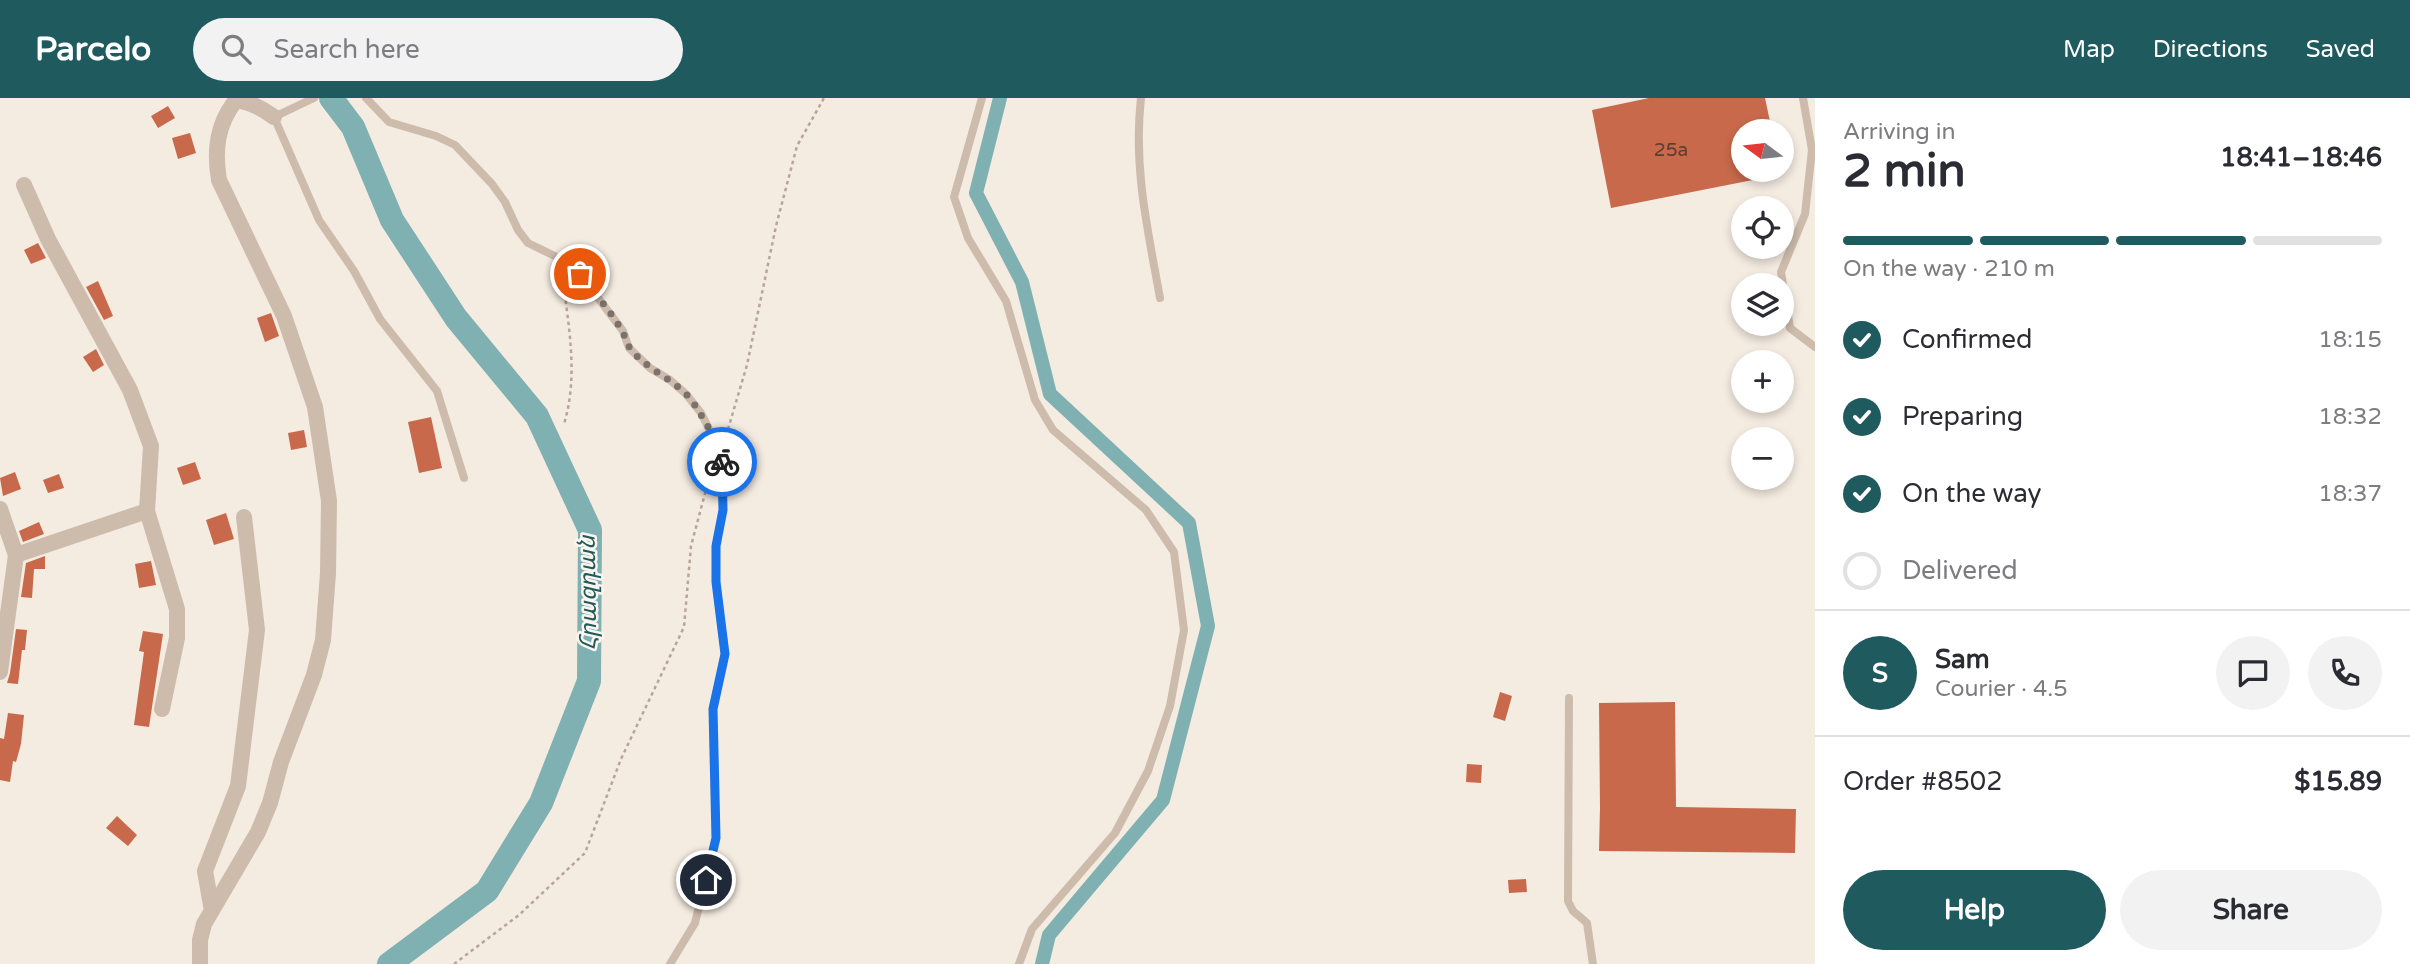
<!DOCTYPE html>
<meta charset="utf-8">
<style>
:root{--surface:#fff;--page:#f2f2f3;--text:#2b2b33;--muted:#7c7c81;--line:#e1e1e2;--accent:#1f5a5e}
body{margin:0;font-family:"Varela Round","Noto Sans Armenian",sans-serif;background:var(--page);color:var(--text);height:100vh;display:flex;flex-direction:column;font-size:26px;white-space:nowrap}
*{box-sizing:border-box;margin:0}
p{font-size:23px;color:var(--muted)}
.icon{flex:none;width:38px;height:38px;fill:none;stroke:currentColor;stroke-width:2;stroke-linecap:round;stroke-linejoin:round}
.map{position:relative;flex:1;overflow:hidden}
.sheet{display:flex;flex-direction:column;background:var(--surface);width:595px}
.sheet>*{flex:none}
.needle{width:46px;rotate:285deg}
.buttons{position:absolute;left:1731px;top:21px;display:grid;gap:14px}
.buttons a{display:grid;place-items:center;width:63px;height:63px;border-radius:50%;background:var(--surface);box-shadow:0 4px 10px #0003;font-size:35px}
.pin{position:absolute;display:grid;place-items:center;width:60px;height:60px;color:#fff;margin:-30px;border:4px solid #fff;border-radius:50%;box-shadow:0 2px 7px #0007}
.courier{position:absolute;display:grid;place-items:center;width:70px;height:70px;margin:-35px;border:5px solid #1a73e8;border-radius:50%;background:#fff;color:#222;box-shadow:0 2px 9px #0007}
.head em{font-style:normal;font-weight:800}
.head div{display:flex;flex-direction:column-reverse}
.head{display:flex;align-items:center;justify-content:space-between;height:119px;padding:0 28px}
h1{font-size:46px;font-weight:800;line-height:52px}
.bar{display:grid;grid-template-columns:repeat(4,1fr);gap:10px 7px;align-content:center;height:84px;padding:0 28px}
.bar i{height:9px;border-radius:5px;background:var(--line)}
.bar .current{background:var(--accent)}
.bar p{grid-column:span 4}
.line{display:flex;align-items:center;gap:18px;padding:0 28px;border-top:2px solid var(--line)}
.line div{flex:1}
.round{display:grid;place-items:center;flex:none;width:74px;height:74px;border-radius:37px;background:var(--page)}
ol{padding:0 28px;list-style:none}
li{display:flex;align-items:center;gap:21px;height:77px}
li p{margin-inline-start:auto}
li .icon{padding:7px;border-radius:50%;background:var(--accent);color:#fff;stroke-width:4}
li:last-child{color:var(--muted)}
li i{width:38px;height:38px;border:4px solid var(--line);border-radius:50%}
.primary-button{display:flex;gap:14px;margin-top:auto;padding:14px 28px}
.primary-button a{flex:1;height:80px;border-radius:42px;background:var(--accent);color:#fff;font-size:28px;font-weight:800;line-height:80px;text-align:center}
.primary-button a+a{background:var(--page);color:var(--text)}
header{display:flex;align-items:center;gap:42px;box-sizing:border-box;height:98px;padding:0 35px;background:var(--accent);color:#fff}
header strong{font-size:33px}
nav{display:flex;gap:38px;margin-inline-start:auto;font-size:24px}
.search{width:490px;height:63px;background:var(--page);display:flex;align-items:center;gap:18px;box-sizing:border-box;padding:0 24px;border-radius:38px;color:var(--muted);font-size:26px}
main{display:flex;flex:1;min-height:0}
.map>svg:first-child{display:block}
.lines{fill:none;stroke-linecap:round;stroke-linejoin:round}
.canal{stroke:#7fb0b2;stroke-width:14}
.river{stroke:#7fb0b2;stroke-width:24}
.building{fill:#c8694b}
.path{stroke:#b9a596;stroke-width:2.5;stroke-dasharray:3.5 3.5;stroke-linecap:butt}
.service{stroke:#cdbbac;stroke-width:8}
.minor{stroke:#cdbbac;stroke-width:16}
.done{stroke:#7c716b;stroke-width:7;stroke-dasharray:0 12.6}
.route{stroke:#1a73e8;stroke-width:9}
.labels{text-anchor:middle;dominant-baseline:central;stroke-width:5;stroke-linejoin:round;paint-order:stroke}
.number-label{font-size:19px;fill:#5e3e33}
.water-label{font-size:24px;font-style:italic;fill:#1f5a5e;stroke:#fbf5ee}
</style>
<header>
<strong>Parcelo</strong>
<div class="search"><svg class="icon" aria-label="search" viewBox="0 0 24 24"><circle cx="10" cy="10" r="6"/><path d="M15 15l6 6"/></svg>Search here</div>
<nav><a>Map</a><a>Directions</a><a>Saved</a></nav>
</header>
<main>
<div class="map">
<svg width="1815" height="866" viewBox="0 0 1815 866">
<rect width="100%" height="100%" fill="#f4ebe1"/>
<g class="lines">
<path class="canal" d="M1000 0 976 95 1022 184 1050 296 1189 425 1208 528 1163 702 1049 837 1042 866"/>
<path class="river" d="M331 0 353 29 392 122 456 220 537 318 590 432 589 583 541 705 487 793 389 866"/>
</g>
<path class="building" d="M1649 0H1765L1772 33H1743V72H1777L1778 77 1611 110 1592 12Z
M168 8 175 20 158 30 151 18Z
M190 35 196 55 178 61 172 40Z
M38 145 46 160 31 166 24 152Z
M98 183 113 218 104 222 86 189Z
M271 215 279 238 265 244 257 220Z
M96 251 104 267 93 274 83 259Z
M431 319 442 370 419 375 408 324Z
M304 332 307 349 291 352 288 335Z
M195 364 201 381 183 387 177 370Z
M15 374 21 391 3 398 0 380Z
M59 376 64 390 48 395 43 382Z
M226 415 234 441 214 447 206 422Z
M39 424 44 436 23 444 19 433Z
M45 458V471H34L32 500 21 499 26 465Z
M151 463 156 487 139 490 135 466Z
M16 531 27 532 25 552H22L18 586 7 585 10 575Z
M143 533 163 536 149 629 134 627 144 554 139 553Z
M1500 594 1512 598 1505 623 1493 619Z
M1675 604 1676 709 1796 711 1795 755 1599 753 1600 709 1599 605Z
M8 615 24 617 21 646 16 664 13 663 10 684 0 682V640L4 641Z
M1467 666 1482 667 1481 685 1466 684Z
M117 718 137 737 128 748 106 730Z
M1526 781 1527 794 1509 795 1508 782Z"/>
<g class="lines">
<path class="path" d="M562 175C568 225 579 277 564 326
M726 338 747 267 776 128 797 48 824 0
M454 866 519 817 585 755 621 661 684 529 691 448 711 373"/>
<path class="service" d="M314 0 274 19 319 122 354 173 380 221 437 293 464 380
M366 0 389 24 436 38 455 47 492 86 505 104 518 132 528 145 561 161 580 176 623 233 629 250 650 270 670 282 686 296 701 315 713 339 722 346 723 412 716 448V483L725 556 713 610 716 740 695 825 670 866
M982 0 954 99 968 140 1006 203 1035 302 1053 332 1146 412 1174 454 1184 532 1170 608 1148 673 1115 735 1032 831 1019 866
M1141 0C1133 69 1148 133 1160 200
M1803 0 1812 52 1805 116 1781 174 1790 230 1815 249
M1569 600 1568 803 1573 813 1587 825 1593 866"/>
<path class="minor" d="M24 87 48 141 130 292 151 348 147 413 177 511V540L162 611
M0 411 16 457 0 574
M16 457 147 413
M212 813 205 773 238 688 257 532 244 419
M200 866V842L204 826 258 734 270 705 281 664 314 577 323 542 328 475 329 403 315 309 284 218 219 82C214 52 217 26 236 2 251 4 262 10 274 19"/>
</g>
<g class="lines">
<path class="done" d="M580 176C594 195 611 213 622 233 626 240 627 247 632 253 648 271 670 280 687 297 701 312 707 333 722 346V364"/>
<path class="route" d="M706 782 716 740 713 611 725 556 716 484V448L723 412 722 364"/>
</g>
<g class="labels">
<g class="number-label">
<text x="1671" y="52">25a</text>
</g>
<g class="water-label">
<text transform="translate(588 495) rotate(-91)">Հրազդան</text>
</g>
</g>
</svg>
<div class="buttons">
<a><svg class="needle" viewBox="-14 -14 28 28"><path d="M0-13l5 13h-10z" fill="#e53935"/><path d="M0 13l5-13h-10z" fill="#7c7c81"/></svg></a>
<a><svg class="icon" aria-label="locate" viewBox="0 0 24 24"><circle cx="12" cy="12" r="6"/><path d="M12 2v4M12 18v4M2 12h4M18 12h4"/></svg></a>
<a><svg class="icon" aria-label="layers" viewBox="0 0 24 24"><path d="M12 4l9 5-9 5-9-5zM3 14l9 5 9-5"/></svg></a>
<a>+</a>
<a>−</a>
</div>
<div class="pin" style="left:580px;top:176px;background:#ea580c"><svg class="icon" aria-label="bag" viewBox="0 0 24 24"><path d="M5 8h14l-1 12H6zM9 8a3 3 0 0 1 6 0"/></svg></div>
<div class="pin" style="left:706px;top:782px;background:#1f2937"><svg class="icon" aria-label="home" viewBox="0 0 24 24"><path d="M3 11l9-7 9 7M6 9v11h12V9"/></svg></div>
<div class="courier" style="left:722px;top:364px"><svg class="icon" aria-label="bike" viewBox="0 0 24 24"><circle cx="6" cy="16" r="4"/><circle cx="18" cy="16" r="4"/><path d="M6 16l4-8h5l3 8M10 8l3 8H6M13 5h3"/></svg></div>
</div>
<section class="sheet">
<div class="head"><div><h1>2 min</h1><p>Arriving in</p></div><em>18:41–18:46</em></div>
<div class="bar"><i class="current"></i><i class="current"></i><i class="current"></i><i></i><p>On the way · 210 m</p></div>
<ol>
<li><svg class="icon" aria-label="check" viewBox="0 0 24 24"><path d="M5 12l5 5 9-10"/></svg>Confirmed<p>18:15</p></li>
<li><svg class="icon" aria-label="check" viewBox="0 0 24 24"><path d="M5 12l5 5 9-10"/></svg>Preparing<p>18:32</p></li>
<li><svg class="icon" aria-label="check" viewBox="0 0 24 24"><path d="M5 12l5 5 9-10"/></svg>On the way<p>18:37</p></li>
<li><i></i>Delivered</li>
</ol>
<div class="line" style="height:126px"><b class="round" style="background:var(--accent);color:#fff">S</b><div><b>Sam</b><p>Courier · 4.5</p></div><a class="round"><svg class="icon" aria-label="chat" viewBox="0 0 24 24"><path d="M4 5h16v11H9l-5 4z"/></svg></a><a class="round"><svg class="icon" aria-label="phone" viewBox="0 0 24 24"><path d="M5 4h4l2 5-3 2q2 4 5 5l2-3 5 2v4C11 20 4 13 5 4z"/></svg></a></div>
<div class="line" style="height:91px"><div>Order #8502</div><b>$15.89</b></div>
<div class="primary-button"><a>Help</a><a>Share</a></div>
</section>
</main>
